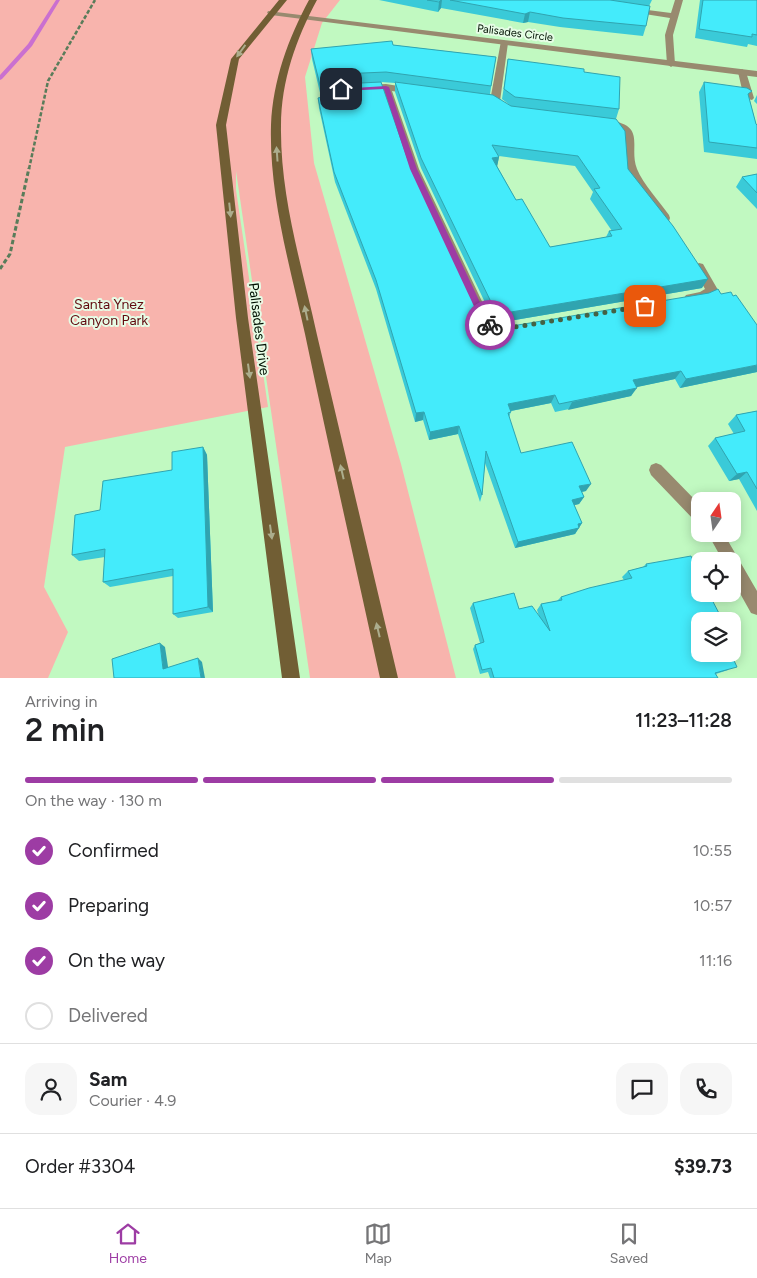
<!DOCTYPE html>
<meta charset="utf-8">
<style>
:root{--surface:#fff;--page:#f6f6f6;--text:#202124;--muted:#757577;--line:#e0e0e0;--accent:#9d3ca4}
body{margin:0;font-family:Figtree,sans-serif;background:var(--page);color:var(--text);height:100vh;display:flex;flex-direction:column;font-size:19px;white-space:nowrap}
*{box-sizing:border-box;margin:0}
p{font-size:16px;color:var(--muted)}
.icon{flex:none;width:28px;height:28px;fill:none;stroke:currentColor;stroke-width:2;stroke-linecap:round;stroke-linejoin:round}
.map{position:relative;height:678px;overflow:hidden}
.side{display:flex;flex-direction:column;background:var(--surface);flex:1}
.side>*{flex:none}
.needle{width:32px;rotate:13deg}
.buttons{position:absolute;left:691px;top:492px;display:grid;gap:10px}
.buttons a{display:grid;place-items:center;width:50px;height:50px;border-radius:10px;background:var(--surface);box-shadow:0 2px 12px #0003;font-size:25px}
.pin{position:absolute;display:grid;place-items:center;width:42px;height:42px;color:#fff;margin:-21px;border-radius:10px;box-shadow:0 2px 8px #0006}
.courier{position:absolute;display:grid;place-items:center;width:50px;height:50px;margin:-25px;border:4px solid #9d3ca4;border-radius:50%;background:#fff;color:#222;box-shadow:0 1px 6px #0007}
.overview em{font-style:normal;font-weight:600}
.overview div{display:flex;flex-direction:column-reverse}
.overview{display:flex;align-items:center;justify-content:space-between;height:85px;padding:0 25px}
h1{font-size:32px;font-weight:600;line-height:38px}
.bar{display:grid;grid-template-columns:repeat(4,1fr);gap:8px 5px;align-content:center;height:60px;padding:0 25px}
.bar i{height:6px;border-radius:4px;background:var(--line)}
.bar .selected{background:var(--accent)}
.bar p{grid-column:span 4}
.line{display:flex;align-items:center;gap:12px;padding:0 25px;border-top:1px solid var(--line)}
.line div{flex:1}
.round{display:grid;place-items:center;flex:none;width:52px;height:52px;border-radius:15px;background:var(--page)}
ol{padding:0 25px;list-style:none}
li{display:flex;align-items:center;gap:15px;height:55px}
li p{margin-inline-start:auto}
li .icon{padding:5px;border-radius:50%;background:var(--accent);color:#fff;stroke-width:4}
li:last-child{color:var(--muted)}
li i{width:28px;height:28px;border:2px solid var(--line);border-radius:50%}
.menu{display:flex;justify-content:space-around;align-items:center;height:70px;border-top:1px solid var(--line);background:var(--surface);font-size:14px;color:var(--muted)}
.menu a{display:grid;justify-items:center;gap:2px}
.menu .selected{color:var(--accent)}
.map>svg:first-child{display:block}
.green{fill:#f8b4ad}
.lines{fill:none;stroke-linecap:round;stroke-linejoin:round}
.stream{fill:#ca70d0;fill-rule:evenodd}
.path-far1{stroke:#597c5a;stroke-width:2.5;stroke-dasharray:4 2;stroke-linecap:butt}
.path{stroke:#597c5a;stroke-width:3;stroke-dasharray:4.5 2.5;stroke-linecap:butt}
.lane{fill:#988a6f;fill-rule:evenodd}
.street{fill:#988a6f;fill-rule:evenodd}
.secondary{fill:#715e34;fill-rule:evenodd}
.wall{fill:#3acad8;fill-rule:evenodd}
.shaded-wall{fill:#30a4b0}
.building{fill:#44ebfb;stroke:#30a4b0;fill-rule:evenodd}
.oneway{fill:#acad8d}
.route{fill:#9d3ca4}
.done{stroke:#446245;stroke-width:5;stroke-dasharray:0 9}
.labels{text-anchor:middle;dominant-baseline:central;stroke-width:4;stroke-linejoin:round;paint-order:stroke}
.far-street-label{font-size:11px;fill:#001102;stroke:#e6fce6}
.park-label{font-size:14px;fill:#610a0f;stroke:#e6fce6}
.street-label{font-size:14px;fill:#001102;stroke:#e6fce6}
</style>
<div class="map">
<svg width="757" height="678" viewBox="0 0 757 678">
<rect width="100%" height="100%" fill="#c1f9c1"/>
<path class="green" d="M0 0H340L322 23 305 77 314 163 401 464 456 678H310L236 171V190L268 407 65 447 44 587 68 632 48 678H0Z"/>
<g class="lines">
<path class="stream" d="M56 0H60L32 46 2 79 0 80V75L28 44Z"/>
<path class="path-far1" d="M29 169 48 81 95 0"/>
<path class="path" d="M0 269 10 254 29 168"/>
<path class="lane" d="M675 0H683L673 35 675 64 671 67 667 64 665 35 670 18 632 12 628 10 632 8 671 13Z
M501 41 508 43 500 101 495 104 490 101Z
M742 69 746 72 754 98 752 100 744 98 738 72Z
M386 84 411 88 415 91 411 94 392 91 419 169 488 314 497 325 495 328H487L477 317 409 169 382 90 366 91 362 88 366 85Z
M607 120C648 125 628 146 637 169 643 184 660 202 669 215L670 218 669 221H661L627 169 625 137 621 131 614 127 604 125V121Z
M699 263 703 264 718 290C712 299 697 305 686 301L684 298 686 295 700 292 705 289 693 267Z"/>
<path class="street" d="M268 11 757 71V77L271 15 267 13Z
M656 463 661 465 700 505V523L695 521 651 475 649 470 651 465Z
M708 534H724L757 591V615L751 613 732 579V561H723Z"/>
<path class="secondary" d="M279 0H287L239 59 226 125 248 318 300 678H282L236 318 216 125 231 59Z
M309 0H317C296 39 281 81 281 126 280 197 302 266 317 335 344 449 371 564 398 678H380C355 563 329 449 305 334 290 266 269 196 271 125 273 80 288 39 309 0Z"/>
</g>
<path class="wall" d="M379 0H652L649 6 646 26 643 36 560 27 528 22 523 23 441 8 438 12Z
M700 0H757V46L748 44 747 47 695 38Z
M393 45 496 57 490 94 511 106 502 99 508 59 584 72 619 109 616 119 628 169 702 288 509 321 496 320 490 313 421 168 395 92V83L381 82 408 160 479 312 489 322 757 372 680 388 675 379 636 387 631 396 555 412 551 403 511 411 509 418 521 453 586 491 582 492 584 497 579 504 574 505 582 523 575 534 515 548 485 463 482 495 480 502 458 434 429 440 423 420 415 422 376 289 335 182 319 108 318 98 321 97 312 59 311 49ZM499 157V156L575 166 593 192 590 199 612 231H609L606 237 550 247 516 200 497 166Z
M704 82 749 97 756 124 757 125V159L704 152 699 92Z
M757 95V104L754 101Z
M757 174V209L736 187 742 177Z
M757 411V511L739 479 729 481 708 446 715 438 734 434 728 424 736 415Z
M203 447 207 455 213 612 178 618 173 614V576L110 587 103 582 105 557 79 561 72 555 100 510 172 470Z
M646 564 700 621 728 670 716 674 718 678H490L488 672 480 674 473 649 475 645 480 643 470 608 473 603 519 609 539 616 537 610 541 604 557 601 561 597 624 580 622 577 628 571 643 567Z"/>
<path class="shaded-wall" d="M441 0H442L441 8 438 12 439 2Z
M530 12 528 22 523 23 525 14Z
M340 74 341 84 335 79Z
M499 157 497 167 492 158Z
M708 279 702 288 509 321 511 312Z
M757 365V372L680 388 686 379Z
M681 371 675 379 628 389 633 380Z
M637 388 631 396 568 410 572 402Z
M555 395 551 403 506 412 508 404Z
M424 412 423 420 415 422 416 413Z
M459 426 458 434 429 440 430 432Z
M203 447 207 455 213 612 208 607Z
M747 472 739 479 729 481 737 474Z
M591 484 586 491 575 493 579 486Z
M584 497 579 504 567 507 572 500Z
M582 523 575 534 515 548 518 542Z
M160 643 165 647 169 673 163 669Z
M198 658 202 662 205 678H201Z"/>
<path class="building" d="M427 0H441L439 2Z
M450 0H610L650 6 646 26 563 18 530 12 525 14Z
M703 0H757V35L752 34V37L699 29Z
M392 41 393 45 496 57 491 86 386 72 340 74 335 79 341 84 381 82 408 160 479 312 489 322 512 326 709 293 718 289 721 294 731 292 733 296 736 295 757 325V365L686 379 681 371 633 380 637 388 559 404 555 395 508 404 511 412 508 413 521 453 572 442 591 484 579 486 584 497 572 500 582 523 578 524 579 528 518 542 486 451 482 495 459 426 430 432 424 412 416 413 376 280 334 172 318 98 323 97 311 49Z
M508 59 584 69V72L620 77 619 109 515 97 504 89Z
M395 82 493 95 511 106 616 119 625 131 628 169 673 226 708 279 511 312 498 311 492 304 421 158ZM492 145 578 156 600 188 594 189 622 229 609 231 612 236 550 247 522 199 516 200 492 158 499 157Z
M704 82 747 88 752 91 748 94 756 124 757 125V148L709 142Z
M757 174V193L742 177Z
M757 411V489L747 472 737 474 715 438 745 431 736 415Z
M203 447 208 607 173 614V569L103 582 105 549 72 555 75 515 100 510 103 481 172 470V452Z
M691 556 700 575V594H709L723 621H700V654H731L737 667 715 673 718 678H494L491 668 482 670 475 645 484 642 473 603 514 593 519 609 532 606 550 631 541 604 562 600 561 597 589 588 632 578 628 571 647 566 646 564Z
M160 643 163 669 198 658 201 678H114L112 659Z"/>
<defs><path id="oneway-solid" d="M-6-.8H1V-3.2L6.5 0L1 3.2V.8H-6Z" transform="scale(1.25)"/></defs>
<g class="oneway">
<use href="#oneway-solid" transform="translate(241 51) rotate(126)"/>
<use href="#oneway-solid" transform="translate(277 154) rotate(-94)"/>
<use href="#oneway-solid" transform="translate(230 210) rotate(84)"/>
<use href="#oneway-solid" transform="translate(306 313) rotate(-102)"/>
<use href="#oneway-solid" transform="translate(249 371) rotate(82)"/>
<use href="#oneway-solid" transform="translate(342 472) rotate(-103)"/>
<use href="#oneway-solid" transform="translate(271 532) rotate(82)"/>
<use href="#oneway-solid" transform="translate(378 630) rotate(-103)"/>
</g>
<path class="route" d="M386 86 389 87 417 169 486 315 494 325 493 327H488L479 317 410 169 384 89 341 91 338 89Z"/>
<g class="lines">
<path class="done" d="M490 325 492 327 509 328 645 306"/>
</g>
<g class="labels">
<g class="far-street-label">
<text transform="translate(515 33) rotate(7)">Palisades Circle</text>
</g>
<g class="park-label">
<text x="109" y="304">Santa Ynez<tspan x="109" dy="16">Canyon Park</tspan></text>
</g>
<g class="street-label">
<text transform="translate(259 329) rotate(83)">Palisades Drive</text>
</g>
</g>
</svg>
<div class="buttons">
<a><svg class="needle" viewBox="-14 -14 28 28"><path d="M0-13l5 13h-10z" fill="#e53935"/><path d="M0 13l5-13h-10z" fill="#757577"/></svg></a>
<a><svg class="icon" aria-label="locate" viewBox="0 0 24 24"><circle cx="12" cy="12" r="6"/><path d="M12 2v4M12 18v4M2 12h4M18 12h4"/></svg></a>
<a><svg class="icon" aria-label="layers" viewBox="0 0 24 24"><path d="M12 4l9 5-9 5-9-5zM3 14l9 5 9-5"/></svg></a>
</div>
<div class="pin" style="left:645px;top:306px;background:#ea580c"><svg class="icon" aria-label="bag" viewBox="0 0 24 24"><path d="M5 8h14l-1 12H6zM9 8a3 3 0 0 1 6 0"/></svg></div>
<div class="pin" style="left:341px;top:89px;background:#1f2937"><svg class="icon" aria-label="home" viewBox="0 0 24 24"><path d="M3 11l9-7 9 7M6 9v11h12V9"/></svg></div>
<div class="courier" style="left:490px;top:325px"><svg class="icon" aria-label="bike" viewBox="0 0 24 24"><circle cx="6" cy="16" r="4"/><circle cx="18" cy="16" r="4"/><path d="M6 16l4-8h5l3 8M10 8l3 8H6M13 5h3"/></svg></div>
</div>
<section class="side">
<div class="overview"><div><h1>2 min</h1><p>Arriving in</p></div><em>11:23–11:28</em></div>
<div class="bar"><i class="selected"></i><i class="selected"></i><i class="selected"></i><i></i><p>On the way · 130 m</p></div>
<ol>
<li><svg class="icon" aria-label="check" viewBox="0 0 24 24"><path d="M5 12l5 5 9-10"/></svg>Confirmed<p>10:55</p></li>
<li><svg class="icon" aria-label="check" viewBox="0 0 24 24"><path d="M5 12l5 5 9-10"/></svg>Preparing<p>10:57</p></li>
<li><svg class="icon" aria-label="check" viewBox="0 0 24 24"><path d="M5 12l5 5 9-10"/></svg>On the way<p>11:16</p></li>
<li><i></i>Delivered</li>
</ol>
<div class="line" style="height:90px"><a class="round"><svg class="icon" aria-label="person" viewBox="0 0 24 24"><circle cx="12" cy="8" r="4"/><path d="M4 21q1-7 8-7t8 7"/></svg></a><div><b>Sam</b><p>Courier · 4.9</p></div><a class="round"><svg class="icon" aria-label="chat" viewBox="0 0 24 24"><path d="M4 5h16v11H9l-5 4z"/></svg></a><a class="round"><svg class="icon" aria-label="phone" viewBox="0 0 24 24"><path d="M5 4h4l2 5-3 2q2 4 5 5l2-3 5 2v4C11 20 4 13 5 4z"/></svg></a></div>
<div class="line" style="height:65px"><div>Order #3304</div><b>$39.73</b></div>
</section>
<nav class="menu">
<a class="selected"><svg class="icon" aria-label="home" viewBox="0 0 24 24"><path d="M3 11l9-7 9 7M6 9v11h12V9"/></svg>Home</a>
<a><svg class="icon" aria-label="map" viewBox="0 0 24 24"><path d="M3 6l6-2 6 2 6-2v14l-6 2-6-2-6 2zM9 4v14M15 6v14"/></svg>Map</a>
<a><svg class="icon" aria-label="saved" viewBox="0 0 24 24"><path d="M7 4h10v16l-5-4-5 4z"/></svg>Saved</a>
</nav>
